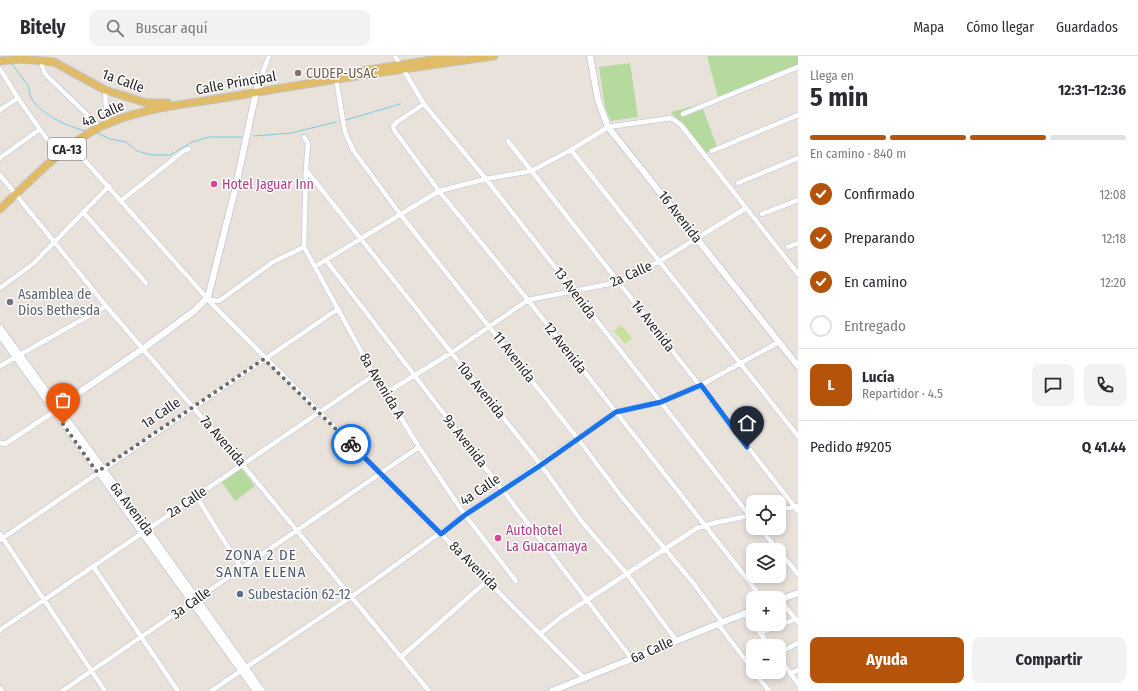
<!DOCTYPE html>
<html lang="es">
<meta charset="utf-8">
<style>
:root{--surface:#fff;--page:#f2f2f3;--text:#2b2b33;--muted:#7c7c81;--line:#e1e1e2;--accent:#b45309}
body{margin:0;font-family:"Fira Sans Condensed",sans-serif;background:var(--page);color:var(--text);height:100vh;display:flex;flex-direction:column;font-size:15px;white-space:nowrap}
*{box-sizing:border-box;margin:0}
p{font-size:13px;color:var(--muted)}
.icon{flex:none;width:22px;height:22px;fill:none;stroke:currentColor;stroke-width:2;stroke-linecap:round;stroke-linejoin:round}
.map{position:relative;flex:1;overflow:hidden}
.drawer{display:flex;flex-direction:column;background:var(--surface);width:340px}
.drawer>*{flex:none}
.tools{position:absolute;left:746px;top:439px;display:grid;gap:8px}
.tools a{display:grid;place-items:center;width:40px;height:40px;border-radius:8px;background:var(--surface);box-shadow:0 2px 6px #0003;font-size:20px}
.pin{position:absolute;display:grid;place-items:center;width:34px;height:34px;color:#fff;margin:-41px -17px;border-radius:50% 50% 50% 0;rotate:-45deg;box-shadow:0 0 4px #0007}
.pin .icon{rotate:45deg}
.courier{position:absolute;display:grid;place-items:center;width:40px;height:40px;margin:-20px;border:3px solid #1a73e8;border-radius:50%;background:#fff;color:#222;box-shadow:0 1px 5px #0007}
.overview em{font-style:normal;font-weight:700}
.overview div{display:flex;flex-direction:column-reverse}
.overview{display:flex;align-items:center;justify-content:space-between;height:68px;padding:0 12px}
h1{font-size:26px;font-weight:700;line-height:30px}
.bar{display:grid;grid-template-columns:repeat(4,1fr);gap:6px 4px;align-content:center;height:48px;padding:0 12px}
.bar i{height:5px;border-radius:3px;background:var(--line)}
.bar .on{background:var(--accent)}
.bar p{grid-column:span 4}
.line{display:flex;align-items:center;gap:10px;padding:0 12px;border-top:1px solid var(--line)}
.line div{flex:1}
.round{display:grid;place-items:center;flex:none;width:42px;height:42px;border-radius:8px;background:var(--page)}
ol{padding:0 12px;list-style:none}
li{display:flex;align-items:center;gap:12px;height:44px}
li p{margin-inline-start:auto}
li .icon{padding:4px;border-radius:50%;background:var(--accent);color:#fff;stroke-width:4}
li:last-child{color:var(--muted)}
li i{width:22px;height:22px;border:2px solid var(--line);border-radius:50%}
.button{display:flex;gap:8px;margin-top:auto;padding:8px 12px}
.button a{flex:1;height:46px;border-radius:8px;background:var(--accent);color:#fff;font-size:16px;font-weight:700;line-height:46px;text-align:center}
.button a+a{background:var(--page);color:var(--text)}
header{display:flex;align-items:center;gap:24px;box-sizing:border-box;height:56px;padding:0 20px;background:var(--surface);border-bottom:1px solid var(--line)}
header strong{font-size:19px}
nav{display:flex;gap:22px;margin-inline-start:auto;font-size:14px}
.search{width:280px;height:36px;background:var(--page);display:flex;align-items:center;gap:10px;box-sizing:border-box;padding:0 14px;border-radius:8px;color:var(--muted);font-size:15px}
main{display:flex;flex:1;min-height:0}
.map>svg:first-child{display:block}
.green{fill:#b6da9d}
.pitch{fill:#c7e09a}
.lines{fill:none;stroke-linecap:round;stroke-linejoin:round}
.stream{stroke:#79cce0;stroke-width:1}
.street-casing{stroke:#c9cdd8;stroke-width:6}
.secondary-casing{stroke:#c9cdd8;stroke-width:8}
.primary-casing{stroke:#c3c3c3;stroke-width:9}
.street{stroke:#fff;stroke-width:4.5}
.secondary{stroke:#fff;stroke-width:6}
.primary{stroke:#e0bc69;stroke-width:7}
.done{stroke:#6c6967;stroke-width:4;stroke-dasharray:0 7.2}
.route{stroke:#1a73e8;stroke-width:5}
.education-dot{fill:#8d6e63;stroke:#fff;stroke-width:1.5}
.hotel-dot{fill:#d1479c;stroke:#fff;stroke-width:1.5}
.worship-dot{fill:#6b7280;stroke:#fff;stroke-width:1.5}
.service-dot{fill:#5c6f8a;stroke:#fff;stroke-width:1.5}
.labels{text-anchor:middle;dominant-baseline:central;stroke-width:3;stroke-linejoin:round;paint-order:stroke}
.shield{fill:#fff;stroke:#686868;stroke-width:1}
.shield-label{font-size:13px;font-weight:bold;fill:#282828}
.education-label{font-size:14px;fill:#785e54;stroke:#fff;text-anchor:start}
.street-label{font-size:14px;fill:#282828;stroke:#fff}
.hotel-label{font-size:14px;fill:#b23c85;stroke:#fff;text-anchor:start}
.worship-label{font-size:14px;fill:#5b616d;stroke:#fff;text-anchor:start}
.service-label{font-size:14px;fill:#4e5e75;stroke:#fff;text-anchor:start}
.neighbourhood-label{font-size:15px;letter-spacing:1px;fill:#4e5773;stroke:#fff}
</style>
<header>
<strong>Bitely</strong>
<div class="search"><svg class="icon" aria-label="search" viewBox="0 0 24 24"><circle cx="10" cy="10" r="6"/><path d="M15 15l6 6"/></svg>Buscar aquí</div>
<nav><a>Mapa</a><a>Cómo llegar</a><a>Guardados</a></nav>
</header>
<main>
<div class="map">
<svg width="798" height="635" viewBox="0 0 798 635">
<rect width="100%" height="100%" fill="#e9e2db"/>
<path class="green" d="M707 0H798V9L718 41Z
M630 7 638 61 611 65 605 51 599 11Z
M701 48 718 93 705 97 671 56Z
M241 412 255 430 235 445 221 425Z"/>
<path class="pitch" d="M621 269 632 282 625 288 614 275Z"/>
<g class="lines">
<path class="stream" d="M12 8 29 31C27 53 67 71 86 75
M346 64 400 48
M97 77 110 83 126 86 137 95 152 99H170L192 86 209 81H243
M254 80 291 77 336 66"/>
<g class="street-casing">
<path id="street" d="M395 0 424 48 486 123 753 464
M41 4 43 13 46 19 100 71
M0 13 18 42 58 99
M336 23 345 76 353 94 400 158 578 383 621 440 694 528 722 566
M257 32 269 0
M105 34 107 68
M424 48 397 66 393 70 394 74 439 135 528 244 762 542
M0 54 18 42
M683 58 798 11
M304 81 308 87 306 114 541 409 582 466 627 518 676 584
M508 85 798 455
M71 89 206 241
M571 94 798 380
M712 95 798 59
M0 102 40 73
M306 114 304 191 374 319 419 391 465 459 516 525
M0 119 106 250 242 408 429 635
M738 127 798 102
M122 144 185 94 189 93
M83 156 146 227
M762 158 798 144
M788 191 798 187
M326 204 632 603
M316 210 439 135 486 123 531 115 571 94 608 71 671 62 681 69 798 218
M0 232 34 207 109 130
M210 244 219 245 273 206 304 191
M209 245 585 623
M0 310 106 250
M386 337 451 297 528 244 619 226 660 205 746 152
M0 387 5 388 55 355
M196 440 241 512
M779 454 798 450
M760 472 778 494
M0 478 105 635
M0 484 338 253
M779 495 798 518
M93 510 178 635
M780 544 798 566
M744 557 770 590
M718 568 753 614
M0 574 374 319
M541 577 564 559 697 472 714 467 753 459
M760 577 796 563
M779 597 798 587
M401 601 488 524
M779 601 798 628
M754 616 769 635
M790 618 798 614
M0 632 2 635
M62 635C181 554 300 472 419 391
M211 635 351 541 465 459 616 356 661 346 701 329 779 286"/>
</g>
<g class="secondary-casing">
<path id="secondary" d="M590 0 598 44 608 71 798 310
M208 241 235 134 257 32
M0 272 147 473 262 635
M0 279 256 635
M56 355 64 347 144 292 194 255 205 244
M779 544 798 537
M552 635 753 554"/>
</g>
<g class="primary-casing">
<path id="primary" d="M0 5 21 3 54 6 105 34 147 47H168
M362 15 456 0
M0 153C32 124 62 90 100 71 141 51 190 48 235 40 321 25 408 12 494 0"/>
</g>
<use href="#street" class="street"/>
<use href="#secondary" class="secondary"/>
<use href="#primary" class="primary"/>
</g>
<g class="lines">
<path class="done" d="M63 368 97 416 264 303 351 388"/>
<path class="route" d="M351 388 441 478 465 459 541 409 616 356 661 346 701 329 747 391"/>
</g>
<circle class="education-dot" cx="298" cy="17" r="4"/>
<g class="hotel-dot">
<circle cx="214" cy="128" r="4"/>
<circle cx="498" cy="482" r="4"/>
</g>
<circle class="worship-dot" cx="10" cy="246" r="4"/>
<circle class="service-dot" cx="240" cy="538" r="4"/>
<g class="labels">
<rect class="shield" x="48" y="82" width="38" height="22" rx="3"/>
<g class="shield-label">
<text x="67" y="93">CA-13</text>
</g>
<g class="education-label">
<text x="306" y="17">CUDEP-USAC</text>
</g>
<g class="street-label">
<text transform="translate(123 25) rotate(20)">1a Calle</text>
<text transform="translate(236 27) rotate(-10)">Calle Principal</text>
<text transform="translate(103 58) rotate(-24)">4a Calle</text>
<text transform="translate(680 161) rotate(52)">16 Avenida</text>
<text transform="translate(631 218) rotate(-24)">2a Calle</text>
<text transform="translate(575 237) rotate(53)">13 Avenida</text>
<text transform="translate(653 270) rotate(52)">14 Avenida</text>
<text transform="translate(565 292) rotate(52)">12 Avenida</text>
<text transform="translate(514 301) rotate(52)">11 Avenida</text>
<text transform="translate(382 330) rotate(59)">8a Avenida A</text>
<text transform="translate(481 334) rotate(51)">10a Avenida</text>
<text transform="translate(161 357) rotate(-34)">1a Calle</text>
<text transform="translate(223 385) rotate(49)">7a Avenida</text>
<text transform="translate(465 385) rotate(52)">9a Avenida</text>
<text transform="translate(480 434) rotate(-34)">4a Calle</text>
<text transform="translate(187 446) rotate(-34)">2a Calle</text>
<text transform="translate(132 453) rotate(53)">6a Avenida</text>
<text transform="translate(474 510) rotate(45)">8a Avenida</text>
<text transform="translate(191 547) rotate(-35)">3a Calle</text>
<text transform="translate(652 594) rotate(-24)">6a Calle</text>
</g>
<g class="hotel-label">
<text x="222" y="128">Hotel Jaguar Inn</text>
<text x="506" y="474">Autohotel<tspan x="506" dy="16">La Guacamaya</tspan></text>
</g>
<g class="worship-label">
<text x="18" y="238">Asamblea de<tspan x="18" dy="16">Dios Bethesda</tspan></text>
</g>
<g class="service-label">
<text x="248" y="538">Subestación 62-12</text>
</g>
<g class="neighbourhood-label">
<text x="261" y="499">ZONA 2 DE<tspan x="261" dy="17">SANTA ELENA</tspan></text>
</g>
</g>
</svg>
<div class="tools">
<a><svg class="icon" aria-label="locate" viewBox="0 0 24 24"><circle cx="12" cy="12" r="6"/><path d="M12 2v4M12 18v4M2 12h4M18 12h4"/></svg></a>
<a><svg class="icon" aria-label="layers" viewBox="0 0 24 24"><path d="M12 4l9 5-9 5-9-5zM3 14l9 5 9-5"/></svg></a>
<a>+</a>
<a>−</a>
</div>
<div class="pin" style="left:63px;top:368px;background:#ea580c"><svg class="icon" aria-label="bag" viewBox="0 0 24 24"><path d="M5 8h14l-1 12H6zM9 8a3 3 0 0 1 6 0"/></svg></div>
<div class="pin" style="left:747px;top:391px;background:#1f2937"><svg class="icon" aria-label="home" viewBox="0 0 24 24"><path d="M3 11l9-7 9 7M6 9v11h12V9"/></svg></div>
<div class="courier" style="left:351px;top:388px"><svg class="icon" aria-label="bike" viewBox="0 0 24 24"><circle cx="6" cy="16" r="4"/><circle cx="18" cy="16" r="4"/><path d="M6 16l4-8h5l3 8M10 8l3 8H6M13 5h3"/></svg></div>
</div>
<section class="drawer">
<div class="overview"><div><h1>5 min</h1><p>Llega en</p></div><em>12:31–12:36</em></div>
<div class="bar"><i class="on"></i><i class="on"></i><i class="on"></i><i></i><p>En camino · 840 m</p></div>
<ol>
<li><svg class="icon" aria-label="check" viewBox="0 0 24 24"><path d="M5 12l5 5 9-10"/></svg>Confirmado<p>12:08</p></li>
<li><svg class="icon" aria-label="check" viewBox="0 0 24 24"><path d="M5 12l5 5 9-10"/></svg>Preparando<p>12:18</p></li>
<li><svg class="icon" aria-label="check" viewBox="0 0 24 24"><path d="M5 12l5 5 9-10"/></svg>En camino<p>12:20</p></li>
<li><i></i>Entregado</li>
</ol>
<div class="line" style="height:72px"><b class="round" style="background:var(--accent);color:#fff">L</b><div><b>Lucía</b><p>Repartidor · 4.5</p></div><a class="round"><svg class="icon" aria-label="chat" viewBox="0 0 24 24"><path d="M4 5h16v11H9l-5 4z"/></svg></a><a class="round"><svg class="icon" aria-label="phone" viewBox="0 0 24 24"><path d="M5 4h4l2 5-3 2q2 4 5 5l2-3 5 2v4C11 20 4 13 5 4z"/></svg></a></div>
<div class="line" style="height:52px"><div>Pedido #9205</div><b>Q 41.44</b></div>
<div class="button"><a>Ayuda</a><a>Compartir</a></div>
</section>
</main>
